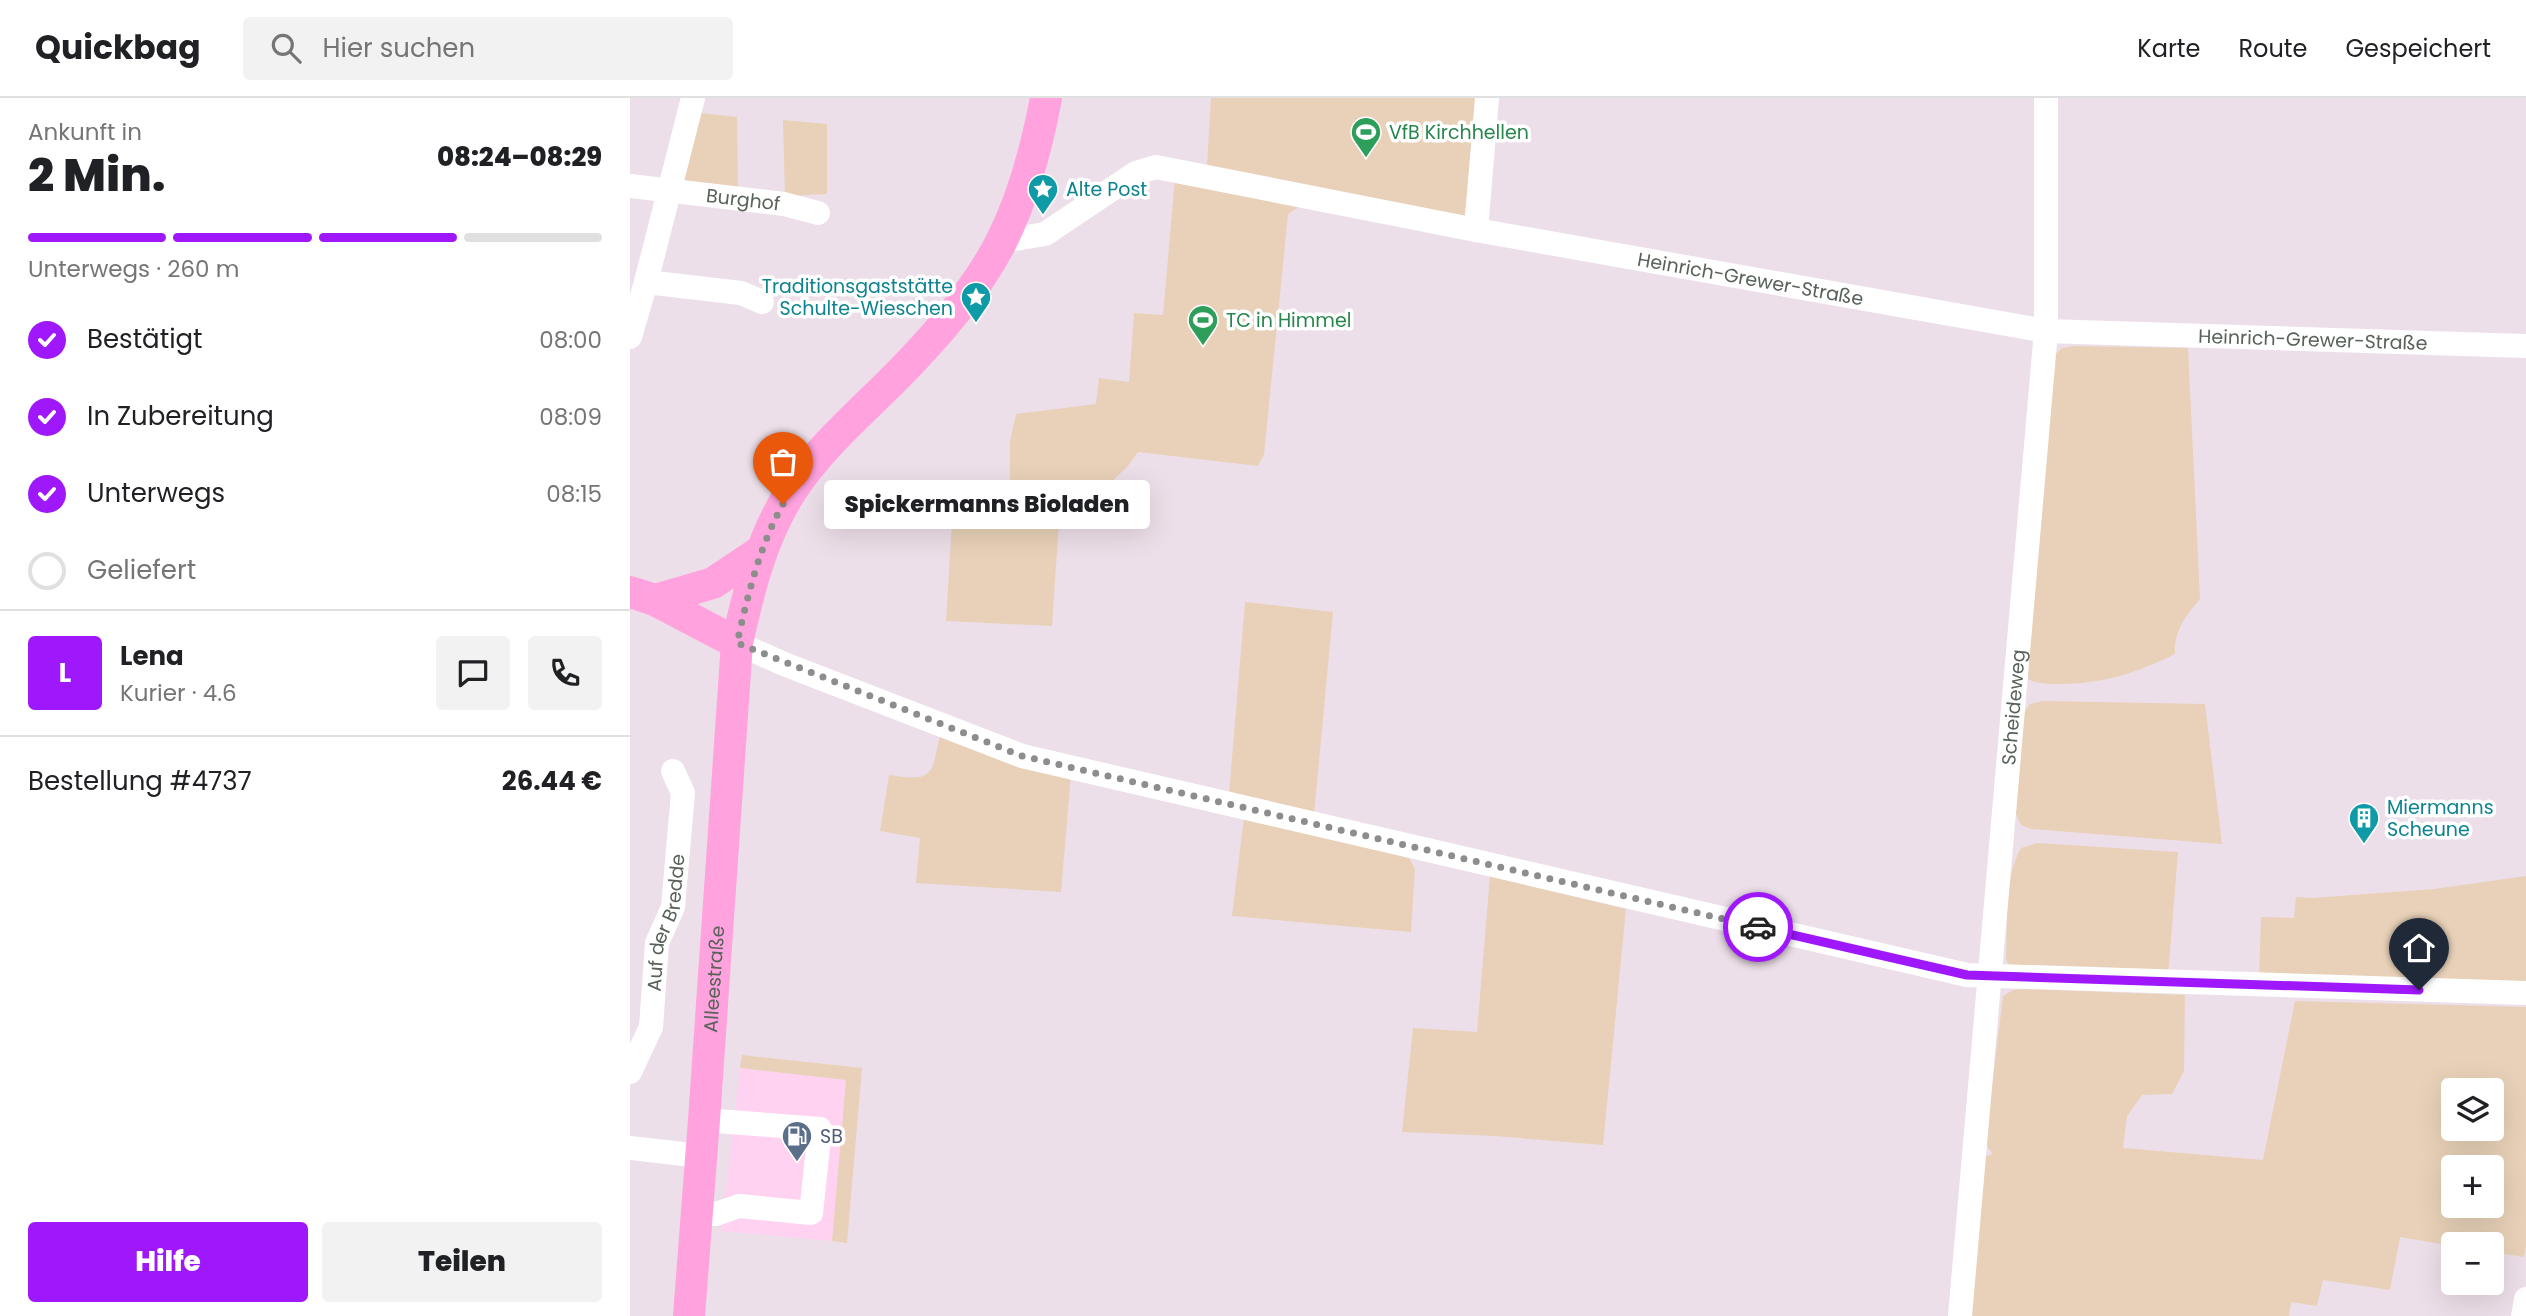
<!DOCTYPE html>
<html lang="de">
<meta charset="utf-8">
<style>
:root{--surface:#fff;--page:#f2f2f2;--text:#202124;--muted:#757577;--line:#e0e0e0;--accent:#9f18fb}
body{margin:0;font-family:Poppins,sans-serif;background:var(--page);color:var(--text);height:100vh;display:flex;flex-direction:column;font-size:26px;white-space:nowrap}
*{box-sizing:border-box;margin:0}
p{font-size:23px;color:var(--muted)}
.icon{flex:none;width:38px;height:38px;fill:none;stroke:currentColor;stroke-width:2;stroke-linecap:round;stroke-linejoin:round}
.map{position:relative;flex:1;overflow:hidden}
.sheet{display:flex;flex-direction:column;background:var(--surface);width:630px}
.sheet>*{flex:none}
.buttons{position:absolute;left:1811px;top:980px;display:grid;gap:14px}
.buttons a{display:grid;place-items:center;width:63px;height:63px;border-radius:7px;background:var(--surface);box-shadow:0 7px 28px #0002;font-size:35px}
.pin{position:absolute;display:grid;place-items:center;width:60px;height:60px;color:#fff;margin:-72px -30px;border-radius:50% 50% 50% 0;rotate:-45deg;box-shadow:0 0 7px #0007}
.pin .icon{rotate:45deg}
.courier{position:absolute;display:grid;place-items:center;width:70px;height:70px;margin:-35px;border:5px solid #9f18fb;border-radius:50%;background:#fff;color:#222;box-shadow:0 2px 9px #0007}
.bubble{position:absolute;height:49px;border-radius:7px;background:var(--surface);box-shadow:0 7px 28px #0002;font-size:23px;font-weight:800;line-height:49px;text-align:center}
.summary em{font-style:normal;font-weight:800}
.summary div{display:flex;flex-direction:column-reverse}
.summary{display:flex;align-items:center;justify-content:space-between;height:119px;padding:0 28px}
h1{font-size:46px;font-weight:800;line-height:52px}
.bar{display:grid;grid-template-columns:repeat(4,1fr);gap:10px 7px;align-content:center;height:84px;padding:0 28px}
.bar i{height:9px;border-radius:5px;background:var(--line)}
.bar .selected{background:var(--accent)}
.bar p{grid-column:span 4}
.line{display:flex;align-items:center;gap:18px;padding:0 28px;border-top:2px solid var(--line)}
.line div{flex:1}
.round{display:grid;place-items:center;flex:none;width:74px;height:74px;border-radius:7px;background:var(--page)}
ol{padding:0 28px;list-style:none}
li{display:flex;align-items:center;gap:21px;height:77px}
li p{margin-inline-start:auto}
li .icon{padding:7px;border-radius:50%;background:var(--accent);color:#fff;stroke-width:4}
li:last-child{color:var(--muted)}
li i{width:38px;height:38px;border:4px solid var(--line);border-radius:50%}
.action{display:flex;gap:14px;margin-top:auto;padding:14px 28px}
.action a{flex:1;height:80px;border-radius:7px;background:var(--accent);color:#fff;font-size:28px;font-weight:800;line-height:80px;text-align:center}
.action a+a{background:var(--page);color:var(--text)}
header{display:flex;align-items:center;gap:42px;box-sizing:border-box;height:98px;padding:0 35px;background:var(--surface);border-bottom:2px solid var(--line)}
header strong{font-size:33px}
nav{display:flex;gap:38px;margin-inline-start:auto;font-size:24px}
.search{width:490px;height:63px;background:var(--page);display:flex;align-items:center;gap:18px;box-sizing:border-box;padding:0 24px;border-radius:7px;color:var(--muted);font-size:26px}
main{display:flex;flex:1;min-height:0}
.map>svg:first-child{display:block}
.commercial{fill:#ffd2f2}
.green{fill:#e8d1b8;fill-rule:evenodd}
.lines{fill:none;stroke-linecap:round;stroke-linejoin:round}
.minor{stroke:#fff;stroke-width:24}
.major{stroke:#ffa2de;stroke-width:32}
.done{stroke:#8c8e8b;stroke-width:7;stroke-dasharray:0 12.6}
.route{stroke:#9f18fb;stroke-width:9}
.labels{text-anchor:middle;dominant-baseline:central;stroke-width:7;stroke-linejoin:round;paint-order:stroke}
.leisure-label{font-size:19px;fill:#27864d;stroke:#fff;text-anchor:start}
.culture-label{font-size:19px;fill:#0d838f;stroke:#fff;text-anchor:start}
.street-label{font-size:19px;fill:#586259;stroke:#fff}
.service-label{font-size:19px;fill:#4e5e75;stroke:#fff;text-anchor:start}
</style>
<header>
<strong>Quickbag</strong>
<div class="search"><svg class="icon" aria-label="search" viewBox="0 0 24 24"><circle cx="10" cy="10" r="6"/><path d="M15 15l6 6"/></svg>Hier suchen</div>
<nav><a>Karte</a><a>Route</a><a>Gespeichert</a></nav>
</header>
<main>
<section class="sheet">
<div class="summary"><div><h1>2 Min.</h1><p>Ankunft in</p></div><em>08:24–08:29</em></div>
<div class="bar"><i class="selected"></i><i class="selected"></i><i class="selected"></i><i></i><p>Unterwegs · 260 m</p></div>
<ol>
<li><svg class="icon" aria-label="check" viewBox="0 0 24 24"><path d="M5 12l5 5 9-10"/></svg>Bestätigt<p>08:00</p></li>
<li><svg class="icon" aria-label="check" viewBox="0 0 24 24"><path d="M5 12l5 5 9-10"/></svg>In Zubereitung<p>08:09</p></li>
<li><svg class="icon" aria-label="check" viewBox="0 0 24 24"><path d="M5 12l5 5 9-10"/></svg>Unterwegs<p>08:15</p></li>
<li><i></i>Geliefert</li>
</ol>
<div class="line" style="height:126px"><b class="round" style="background:var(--accent);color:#fff">L</b><div><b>Lena</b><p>Kurier · 4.6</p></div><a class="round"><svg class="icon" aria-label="chat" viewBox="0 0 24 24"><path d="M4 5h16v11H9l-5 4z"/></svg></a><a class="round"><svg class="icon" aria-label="phone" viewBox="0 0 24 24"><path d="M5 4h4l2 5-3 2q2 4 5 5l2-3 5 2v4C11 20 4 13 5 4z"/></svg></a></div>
<div class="line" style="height:91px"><div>Bestellung #4737</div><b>26.44 €</b></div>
<div class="action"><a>Hilfe</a><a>Teilen</a></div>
</section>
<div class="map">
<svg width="1896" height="1218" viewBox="0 0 1896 1218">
<rect width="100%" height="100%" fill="#eddfe9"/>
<path class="commercial" d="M110 970 216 982 202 1143 91 1133Z"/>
<path class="green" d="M581 0H846L834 124 577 68Z
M70 15 107 19 108 92 57 85 53 78Z
M153 22 197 26V96L155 98Z
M545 80 670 108 658 116 634 356 628 368 508 354 498 368 474 391 465 425 429 423 422 528 316 523 323 407 380 411V343L386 316 466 306 469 280 499 284 504 215 533 217Z
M1444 248 1558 250 1570 501C1555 519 1544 532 1545 556 1506 575 1476 585 1432 586 1421 586 1411 586 1399 582L1397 572 1421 260 1432 250Z
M615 504 703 514 684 717 599 696Z
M1413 603 1575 606 1592 746 1401 731 1391 727 1386 716 1394 614 1400 606Z
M310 637 441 677 431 794 286 785 290 740 250 733 259 677C304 684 301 678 310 637Z
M614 719 779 760 785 771 781 834 602 818Z
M1407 745 1548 754 1538 878 1381 871 1376 861C1378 825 1373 782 1391 750Z
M860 778 996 811 973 1047 865 1038 772 1034 783 930 847 934Z
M1896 778V887L1629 881 1631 819 1664 820 1666 799 1682 800 1804 791Z
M1396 891 1555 897 1554 973 1542 996 1512 997 1497 1018 1493 1050 1633 1062 1665 903 1896 909V1148L1894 1159 1862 1154V1146L1823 1148 1770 1139 1760 1192 1693 1182 1687 1208 1661 1204 1659 1218H1340L1354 1059 1363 1056 1355 1046 1373 898 1383 892ZM1824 992H1862V1031H1824ZM1824 1069H1862V1108H1824Z
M112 957 232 970 217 1145 202 1143 216 982 110 970Z"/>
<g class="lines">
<g class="minor">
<path id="s1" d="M0 88 154 106 188 115"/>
<path d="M846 132 857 0"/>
<path id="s2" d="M372 143 415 136 506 75 526 69 846 132 1416 233 1896 248"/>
<path d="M16 184 111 195 132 204"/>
<path d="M0 239 16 184 63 0"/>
<path d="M107 545 154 566 392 658 1337 877 1896 895"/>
<path id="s3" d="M0 974 21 929 27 845 43 809 53 695 43 673"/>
<path d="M0 1050 71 1058"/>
<path d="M67 1114 86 1116 109 1108 181 1115 190 1031 74 1022"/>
<path id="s4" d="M1330 1218 1416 233V0"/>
<path d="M1893 1218 1896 1201"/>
</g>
<g class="major">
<path d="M0 494 25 502 107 545"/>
<path d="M25 502 83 485 131 453"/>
<path id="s5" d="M59 1218 74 1022 107 545C119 492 131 441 160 395 187 352 228 317 264 281 303 242 347 192 372 142 394 98 407 48 416 0"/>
</g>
</g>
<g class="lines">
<path class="done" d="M153 406C129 449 118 497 107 545L392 658 1128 829"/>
<path class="route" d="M1128 829 1337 877 1789 892"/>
</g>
<defs>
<g id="stadium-pin" transform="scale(1.575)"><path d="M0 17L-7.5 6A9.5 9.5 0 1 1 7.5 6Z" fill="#2e9e5b" stroke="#fff"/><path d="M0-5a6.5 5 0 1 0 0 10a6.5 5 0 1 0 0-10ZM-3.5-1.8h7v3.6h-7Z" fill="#fff"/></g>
<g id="sight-pin" transform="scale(1.575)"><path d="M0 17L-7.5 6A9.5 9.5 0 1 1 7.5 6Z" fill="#0f9aa8" stroke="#fff"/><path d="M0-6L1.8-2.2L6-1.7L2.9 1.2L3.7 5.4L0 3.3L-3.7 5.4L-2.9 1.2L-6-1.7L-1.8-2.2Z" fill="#fff"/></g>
<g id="building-pin" transform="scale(1.575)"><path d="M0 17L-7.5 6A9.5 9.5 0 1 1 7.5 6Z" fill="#0f9aa8" stroke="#fff"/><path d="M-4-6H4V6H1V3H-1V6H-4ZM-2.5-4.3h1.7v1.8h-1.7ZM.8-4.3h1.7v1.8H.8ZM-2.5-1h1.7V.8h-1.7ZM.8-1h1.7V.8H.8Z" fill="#fff"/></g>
<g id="fuel-pin" transform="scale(1.575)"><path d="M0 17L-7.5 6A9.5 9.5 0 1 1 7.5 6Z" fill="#5c6f8a" stroke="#fff"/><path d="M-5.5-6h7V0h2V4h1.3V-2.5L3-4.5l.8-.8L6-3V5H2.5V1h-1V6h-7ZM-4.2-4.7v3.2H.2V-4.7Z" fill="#fff"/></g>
</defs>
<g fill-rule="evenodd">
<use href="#stadium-pin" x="736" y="34"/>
<use href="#sight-pin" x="413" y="91"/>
<use href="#sight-pin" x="346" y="199"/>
<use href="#stadium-pin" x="573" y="222"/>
<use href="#building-pin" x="1734" y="720"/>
<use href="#fuel-pin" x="167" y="1038"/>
</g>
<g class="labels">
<g class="leisure-label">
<text x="759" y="34">VfB Kirchhellen</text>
<text x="596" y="222">TC in Himmel</text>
</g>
<g class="culture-label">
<text x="436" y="91">Alte Post</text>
<text x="323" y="188" text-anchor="end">Traditionsgaststätte<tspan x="323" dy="22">Schulte-Wieschen</tspan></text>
<text x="1757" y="709">Miermanns<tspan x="1757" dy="22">Scheune</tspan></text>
</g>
<g class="street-label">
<text stroke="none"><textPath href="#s1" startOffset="114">Burghof</textPath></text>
<text stroke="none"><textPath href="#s2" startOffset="779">Heinrich-Grewer-Straße</textPath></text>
<text stroke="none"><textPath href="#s2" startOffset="1346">Heinrich-Grewer-Straße</textPath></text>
<text stroke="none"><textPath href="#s4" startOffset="611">Scheideweg</textPath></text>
<text stroke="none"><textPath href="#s3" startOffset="156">Auf der Bredde</textPath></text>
<text stroke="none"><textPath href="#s5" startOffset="338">Alleestraße</textPath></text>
</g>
<g class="service-label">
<text x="190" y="1038">SB</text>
</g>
</g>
</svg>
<div class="buttons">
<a><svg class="icon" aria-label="layers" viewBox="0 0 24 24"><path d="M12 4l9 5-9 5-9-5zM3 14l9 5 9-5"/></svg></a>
<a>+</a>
<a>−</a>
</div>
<div class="pin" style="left:153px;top:406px;background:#ea580c"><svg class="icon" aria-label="bag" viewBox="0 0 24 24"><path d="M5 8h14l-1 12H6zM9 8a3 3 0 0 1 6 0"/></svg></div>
<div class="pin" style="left:1789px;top:892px;background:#1f2937"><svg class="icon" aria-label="home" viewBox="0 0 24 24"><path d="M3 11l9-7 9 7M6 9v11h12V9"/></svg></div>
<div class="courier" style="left:1128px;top:829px"><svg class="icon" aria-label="car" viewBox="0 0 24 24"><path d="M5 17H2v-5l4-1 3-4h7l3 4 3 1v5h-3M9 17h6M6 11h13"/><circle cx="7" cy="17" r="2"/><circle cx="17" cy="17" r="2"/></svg></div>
<div class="bubble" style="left:194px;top:382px;width:326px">Spickermanns Bioladen</div>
</div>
</main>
